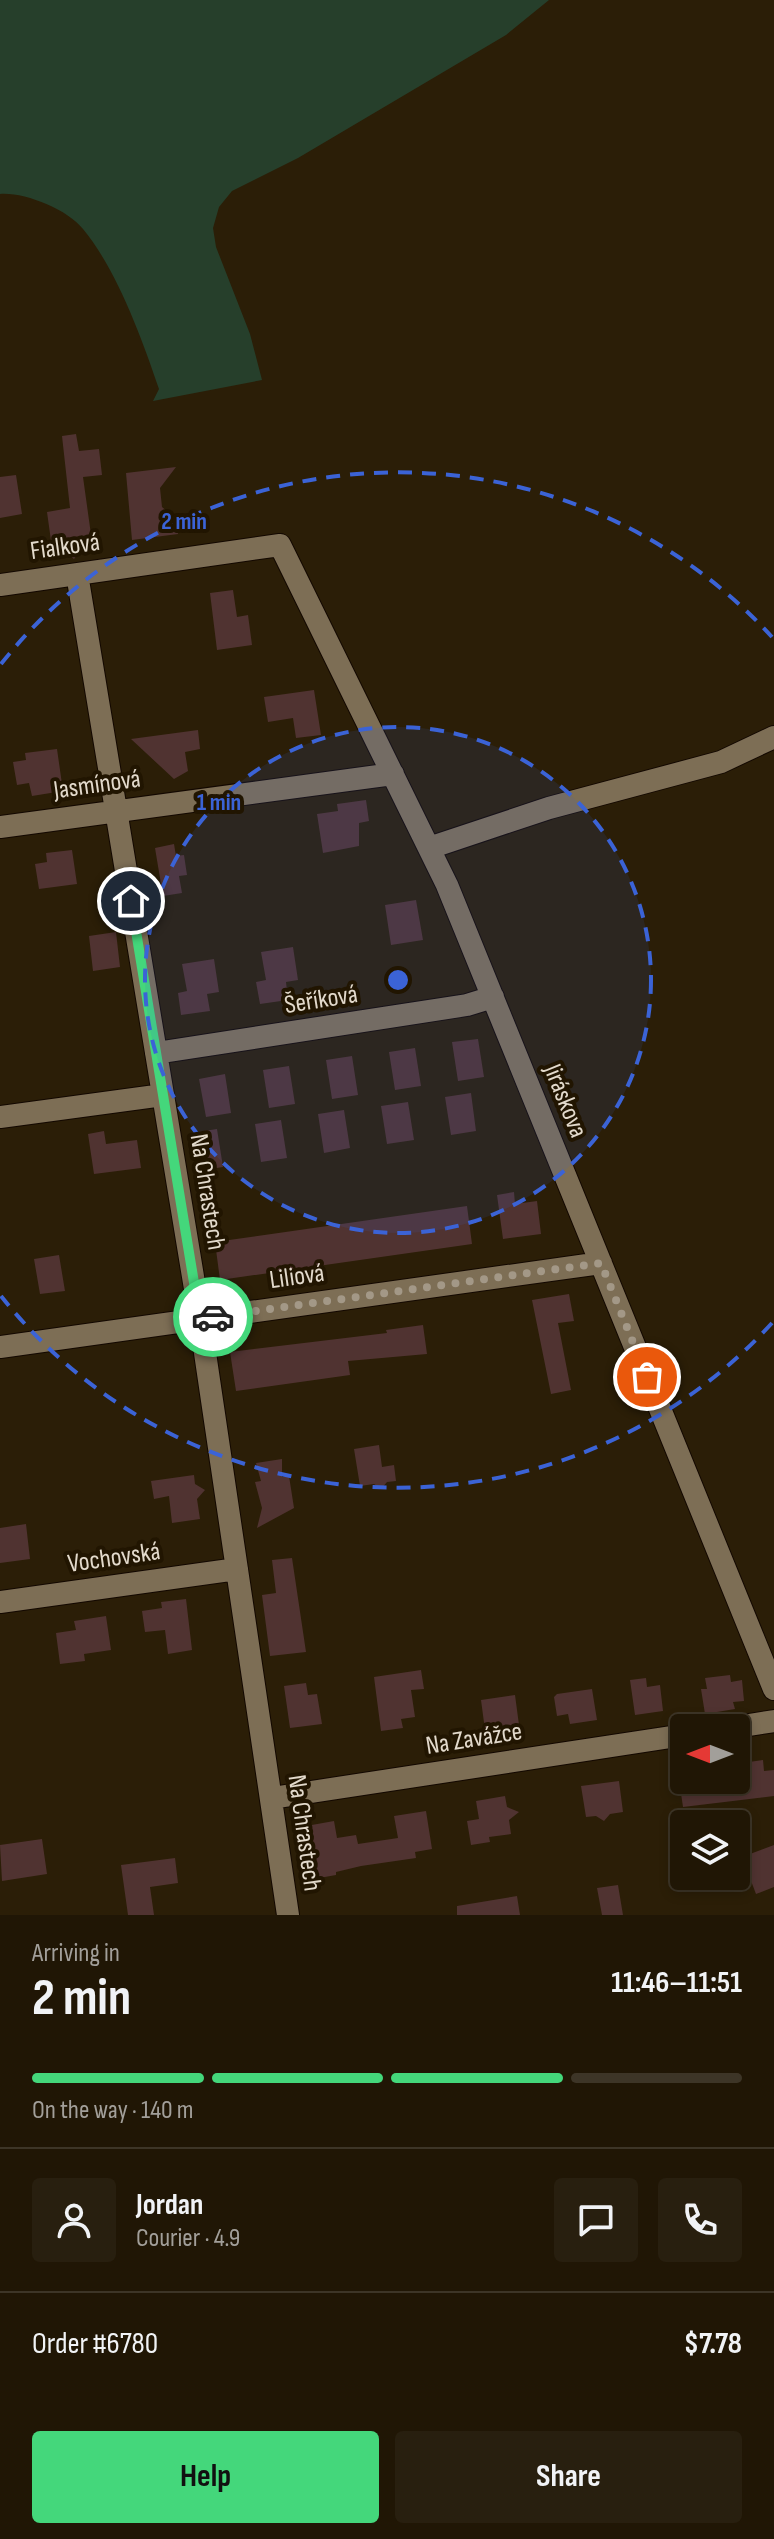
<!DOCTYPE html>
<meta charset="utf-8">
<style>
:root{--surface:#201605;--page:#281f0f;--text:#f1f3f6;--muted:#a29f9a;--line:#3d3527;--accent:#44d77b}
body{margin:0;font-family:"Sofia Sans Condensed",sans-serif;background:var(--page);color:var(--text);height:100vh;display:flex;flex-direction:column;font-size:30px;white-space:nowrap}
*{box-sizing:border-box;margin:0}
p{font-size:26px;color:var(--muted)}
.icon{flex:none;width:44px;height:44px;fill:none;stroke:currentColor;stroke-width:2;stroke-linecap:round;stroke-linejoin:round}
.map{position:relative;height:1915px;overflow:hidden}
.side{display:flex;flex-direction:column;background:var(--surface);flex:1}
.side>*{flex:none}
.needle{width:52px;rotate:270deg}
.fabs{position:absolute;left:670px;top:1714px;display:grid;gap:16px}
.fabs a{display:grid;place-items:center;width:80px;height:80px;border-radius:8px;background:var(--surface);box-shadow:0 4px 12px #0003,0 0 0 2px var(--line);font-size:40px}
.pin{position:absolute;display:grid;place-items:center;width:68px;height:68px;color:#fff;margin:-34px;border:4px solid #fff;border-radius:50%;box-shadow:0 2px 8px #0007}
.courier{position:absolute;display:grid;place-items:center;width:80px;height:80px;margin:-40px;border:6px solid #44d77b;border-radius:50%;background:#fff;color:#222;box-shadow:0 2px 10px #0007}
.overview em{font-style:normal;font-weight:700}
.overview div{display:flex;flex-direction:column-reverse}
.overview{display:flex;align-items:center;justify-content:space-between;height:136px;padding:0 32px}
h1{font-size:52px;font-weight:700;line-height:60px}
.bar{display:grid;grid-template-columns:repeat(4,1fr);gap:12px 8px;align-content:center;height:96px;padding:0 32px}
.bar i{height:10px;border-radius:6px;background:var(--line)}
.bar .on{background:var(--accent)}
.bar p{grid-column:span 4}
.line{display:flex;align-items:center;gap:20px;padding:0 32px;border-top:2px solid var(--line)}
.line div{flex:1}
.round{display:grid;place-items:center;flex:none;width:84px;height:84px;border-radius:8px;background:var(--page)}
.button{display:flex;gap:16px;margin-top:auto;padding:16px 32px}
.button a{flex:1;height:92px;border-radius:8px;background:var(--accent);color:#111;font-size:32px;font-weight:700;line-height:92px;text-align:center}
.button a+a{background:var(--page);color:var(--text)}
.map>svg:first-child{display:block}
.green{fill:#263f2b}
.building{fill:#503331}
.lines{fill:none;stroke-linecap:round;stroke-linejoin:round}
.street-casing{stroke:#130800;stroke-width:24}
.street{stroke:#7d6e55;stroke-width:22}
.done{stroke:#a39887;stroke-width:8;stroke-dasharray:0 14.4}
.route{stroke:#44d77b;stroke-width:10}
.ring{fill:none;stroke:#3b63d6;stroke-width:4;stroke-dasharray:14 10}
.labels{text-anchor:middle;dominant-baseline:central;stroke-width:8;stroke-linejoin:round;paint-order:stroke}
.street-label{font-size:26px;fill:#e3dacc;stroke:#211501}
.centre{fill:#3b63d6;stroke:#211501;stroke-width:4}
.ring-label{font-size:24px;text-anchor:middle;font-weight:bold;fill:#3b63d6;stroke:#211501;stroke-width:8;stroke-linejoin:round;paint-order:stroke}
</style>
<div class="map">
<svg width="774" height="1915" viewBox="0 0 774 1915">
<rect width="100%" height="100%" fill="#2b1e07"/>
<path class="green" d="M0 0H549L506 35 298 158 232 191 219 207 213 228 216 247 250 334 262 380 153 401 159 389C142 339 117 270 83 229 67 209 24 192 0 194Z"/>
<path class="building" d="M76 434 79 451 99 449 102 475 83 477 93 549 80 551 74 559 66 553 53 555 47 512 70 508 62 436Z
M176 467 160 488 162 507 176 519 178 534 132 540 126 473Z
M16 475 22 514 0 518V477Z
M233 590 237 617 248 615 252 645 217 650 210 593Z
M314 690 321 735 296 738 293 718 268 722 264 697Z
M198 730 200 749 185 752 188 771 174 779 131 739Z
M57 749 63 791 32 796 29 783 17 785 13 762 26 760 25 753Z
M366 800 369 821 359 823V846L323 853 317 814 338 811 337 804Z
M174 844 176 856 184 855 187 875 179 876 182 893 163 896 155 848Z
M72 850 77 884 39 889 35 864 47 862 46 853Z
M416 900 423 940 391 945 385 905Z
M116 932 120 967 93 971 89 936Z
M293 947 298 980 286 982 288 1000 260 1004 256 982 266 980 261 952Z
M214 959 219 992 207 994 210 1011 181 1015 178 993 187 991 182 964Z
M478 1039 484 1077 458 1081 452 1042Z
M415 1048 421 1086 395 1090 389 1052Z
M352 1056 358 1095 332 1099 326 1060Z
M289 1066 295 1104 269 1108 263 1070Z
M225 1074 231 1113 206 1117 199 1079Z
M471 1093 476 1131 451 1135 445 1097Z
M408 1102 414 1140 387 1144 381 1106Z
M344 1110 350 1148 324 1153 318 1114Z
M281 1120 287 1158 261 1162 255 1124Z
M217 1129 223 1167 198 1171 191 1133Z
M104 1131 106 1144 137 1140 141 1168 94 1174 88 1134Z
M514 1192 515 1204 537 1201 541 1234 503 1239 497 1195Z
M467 1206 472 1244 220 1280 215 1242Z
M59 1255 65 1291 40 1294 34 1259Z
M569 1294 574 1321 558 1323 571 1390 551 1394 532 1300Z
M423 1325 427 1354 348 1361 350 1375 236 1391 230 1352 387 1333 386 1330Z
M379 1445 382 1467 394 1465 396 1481 387 1482 381 1489 374 1484 360 1486 354 1449Z
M282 1459V1477L289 1476 294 1508 257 1528 262 1508 255 1482 261 1481 256 1463Z
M194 1475 195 1484 205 1490 197 1499 200 1519 172 1523 169 1496 154 1499 151 1481Z
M26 1524 30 1559 0 1563V1528Z
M292 1558 306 1652 270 1656 262 1595 276 1593 272 1560Z
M186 1599 192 1650 168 1654 165 1630 145 1632 142 1611 162 1608 161 1602Z
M106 1616 111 1650 84 1654 85 1661 60 1664 56 1633 76 1630 74 1621Z
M421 1670 424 1689 411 1690 415 1717 401 1719 403 1728 381 1731 374 1677Z
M730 1675 731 1682 742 1680 744 1701 733 1702 735 1709 705 1714 701 1689H707L705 1678Z
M646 1678 647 1687 660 1685 663 1711 635 1715 630 1680Z
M306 1683 308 1695 317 1694 322 1724 290 1728 284 1686Z
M592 1689 597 1720 570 1724 568 1714 557 1716 554 1697 557 1694Z
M515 1695 519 1725 485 1730 481 1700Z
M763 1760 764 1771 774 1770V1796L683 1807 679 1780H708L709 1785 744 1779 742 1763Z
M619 1781 623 1812 610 1814 604 1821 596 1816 586 1817 581 1786Z
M505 1796 507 1807 519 1812 509 1820 511 1834 489 1837 490 1842 471 1845 467 1821 479 1819 476 1801Z
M426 1811 432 1849 415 1852 416 1858 361 1866 336 1872V1875L308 1880 295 1828 334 1821 337 1838 356 1835 358 1844 398 1838 394 1816Z
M42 1839 47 1874 2 1881 0 1845Z
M774 1845V1887L756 1894 742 1857Z
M175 1858 178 1883 150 1887 154 1915H128L121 1865Z
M618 1885 623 1915H602L597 1888Z
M517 1896 520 1915H457V1906Z"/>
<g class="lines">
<g class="street-casing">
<path id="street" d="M77 574 200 1319 288 1915
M0 585 280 545 447 885 774 1689
M0 827 393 774
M429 848 549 808 721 762 774 737
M156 1053 467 1005 493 997
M0 1117 163 1095
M0 1347 601 1263
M0 1602 237 1569
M730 1728 774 1721
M272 1798 684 1735"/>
</g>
<use href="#street" class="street"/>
</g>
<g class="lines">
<path class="done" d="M213 1317 601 1263 647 1377"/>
<path class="route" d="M131 901 200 1319 213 1317"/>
</g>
<circle cx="398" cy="980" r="253" fill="#3b63d6" fill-opacity=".12"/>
<g class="ring">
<circle cx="398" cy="980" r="253"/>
<path d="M772 1323A507 507 0 0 1 1 1296M1 664A507 507 0 0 1 772 637"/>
</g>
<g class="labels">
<g class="street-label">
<text transform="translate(65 547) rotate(-8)">Fialková</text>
<text transform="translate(97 785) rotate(-8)">Jasmínová</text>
<text transform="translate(321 1000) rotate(-9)">Šeříková</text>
<text transform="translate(565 1101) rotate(68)">Jiráskova</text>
<text transform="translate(207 1192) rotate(81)">Na Chrastech</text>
<text transform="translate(297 1277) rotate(-8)">Liliová</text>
<text transform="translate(114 1558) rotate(-8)">Vochovská</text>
<text transform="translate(474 1739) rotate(-9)">Na Zavážce</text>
<text transform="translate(304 1833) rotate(82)">Na Chrastech</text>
</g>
</g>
<circle cx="398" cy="980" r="12" class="centre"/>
<g class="ring-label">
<text x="184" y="529">2 min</text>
<text x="219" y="810">1 min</text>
</g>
</svg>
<div class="fabs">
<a><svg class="needle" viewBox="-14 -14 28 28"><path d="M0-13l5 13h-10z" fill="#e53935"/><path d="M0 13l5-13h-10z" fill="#a29f9a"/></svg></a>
<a><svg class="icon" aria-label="layers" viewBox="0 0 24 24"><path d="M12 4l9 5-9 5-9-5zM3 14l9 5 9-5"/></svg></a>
</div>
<div class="pin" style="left:647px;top:1377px;background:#ea580c"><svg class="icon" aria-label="bag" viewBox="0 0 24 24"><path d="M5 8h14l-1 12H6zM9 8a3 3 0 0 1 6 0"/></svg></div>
<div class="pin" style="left:131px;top:901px;background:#1f2937"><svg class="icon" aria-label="home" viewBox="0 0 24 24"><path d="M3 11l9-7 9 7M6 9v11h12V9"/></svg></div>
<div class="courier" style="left:213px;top:1317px"><svg class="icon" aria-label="car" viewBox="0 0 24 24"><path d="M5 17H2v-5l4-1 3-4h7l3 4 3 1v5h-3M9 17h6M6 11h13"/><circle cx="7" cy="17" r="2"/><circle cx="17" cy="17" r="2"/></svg></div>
</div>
<section class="side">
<div class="overview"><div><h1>2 min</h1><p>Arriving in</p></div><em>11:46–11:51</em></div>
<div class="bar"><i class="on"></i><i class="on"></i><i class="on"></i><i></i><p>On the way · 140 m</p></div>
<div class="line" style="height:144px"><a class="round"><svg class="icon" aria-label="person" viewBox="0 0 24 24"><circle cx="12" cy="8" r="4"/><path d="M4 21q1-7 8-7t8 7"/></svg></a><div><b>Jordan</b><p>Courier · 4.9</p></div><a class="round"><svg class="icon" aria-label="chat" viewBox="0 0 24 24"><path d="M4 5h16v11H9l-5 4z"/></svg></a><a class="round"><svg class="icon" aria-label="phone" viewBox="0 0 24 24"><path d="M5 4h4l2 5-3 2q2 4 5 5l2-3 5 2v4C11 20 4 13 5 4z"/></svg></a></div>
<div class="line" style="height:104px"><div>Order #6780</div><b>$7.78</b></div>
<div class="button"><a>Help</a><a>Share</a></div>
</section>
